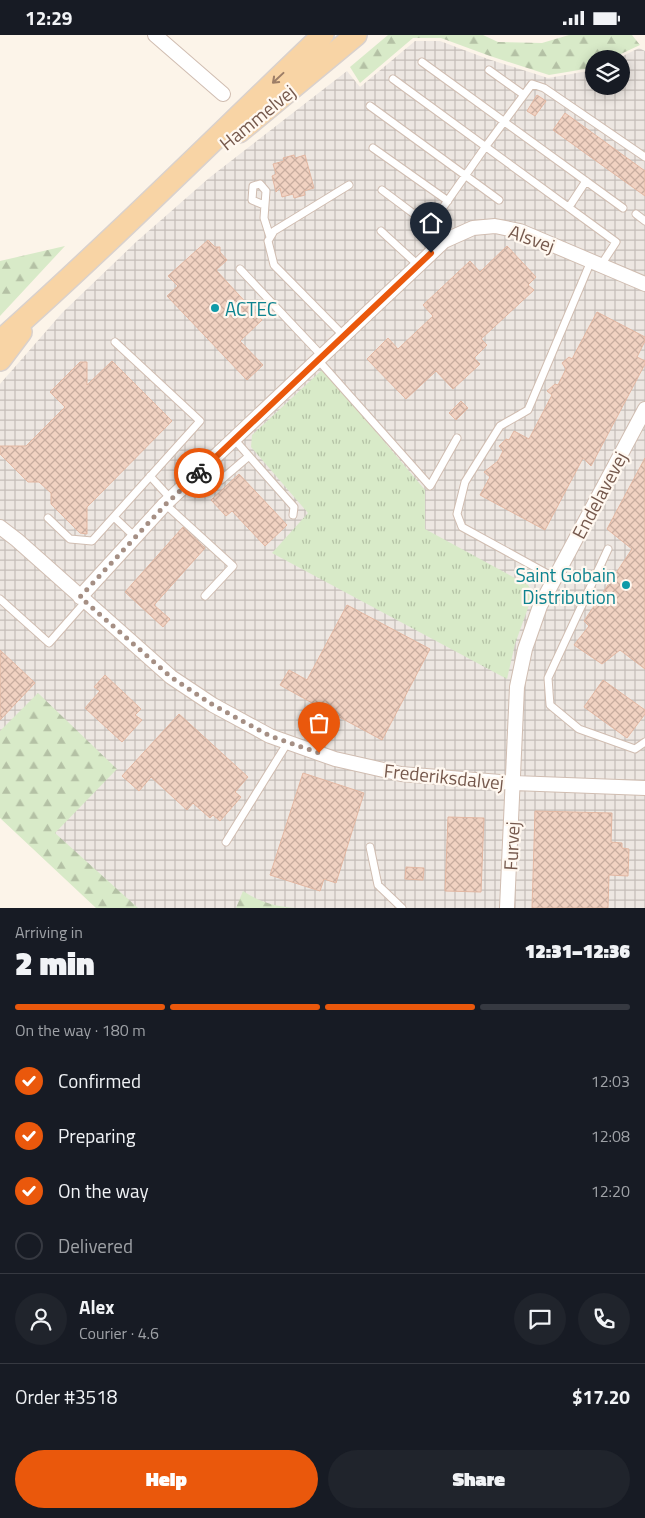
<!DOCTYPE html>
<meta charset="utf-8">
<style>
:root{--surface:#171b24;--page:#20242c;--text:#f1f3f6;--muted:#9ea1a6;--line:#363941;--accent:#ea580c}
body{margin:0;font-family:"Titillium Web",sans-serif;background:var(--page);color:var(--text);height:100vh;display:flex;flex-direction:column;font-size:19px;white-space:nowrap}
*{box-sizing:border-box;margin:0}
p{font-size:16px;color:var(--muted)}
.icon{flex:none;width:28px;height:28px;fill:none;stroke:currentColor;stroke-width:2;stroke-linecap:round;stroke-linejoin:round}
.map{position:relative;height:873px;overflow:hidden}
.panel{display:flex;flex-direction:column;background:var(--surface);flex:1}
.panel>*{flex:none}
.controls{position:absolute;left:585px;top:15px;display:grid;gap:10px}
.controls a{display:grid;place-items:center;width:45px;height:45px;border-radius:50%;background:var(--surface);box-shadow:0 2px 12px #0003;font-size:25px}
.pin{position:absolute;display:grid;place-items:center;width:42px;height:42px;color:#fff;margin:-51px -21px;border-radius:50% 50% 50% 0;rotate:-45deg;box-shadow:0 0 5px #0007}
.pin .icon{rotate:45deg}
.courier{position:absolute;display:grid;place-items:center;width:50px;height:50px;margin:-25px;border:4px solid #ea580c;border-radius:50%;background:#fff;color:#222;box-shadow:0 1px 6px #0007}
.overview em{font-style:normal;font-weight:800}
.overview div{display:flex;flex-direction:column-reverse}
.overview{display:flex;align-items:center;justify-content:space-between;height:85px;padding:0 15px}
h1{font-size:32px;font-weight:800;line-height:38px}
.bar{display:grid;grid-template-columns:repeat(4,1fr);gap:8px 5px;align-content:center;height:60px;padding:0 15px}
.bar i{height:6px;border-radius:4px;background:var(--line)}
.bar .active{background:var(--accent)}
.bar p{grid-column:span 4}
.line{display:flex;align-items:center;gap:12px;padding:0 15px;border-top:1px solid var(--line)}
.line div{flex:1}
.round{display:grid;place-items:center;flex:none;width:52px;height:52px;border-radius:26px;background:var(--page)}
ol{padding:0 15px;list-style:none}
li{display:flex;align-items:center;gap:15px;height:55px}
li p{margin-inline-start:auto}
li .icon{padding:5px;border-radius:50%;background:var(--accent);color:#fff;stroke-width:4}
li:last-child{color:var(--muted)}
li i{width:28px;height:28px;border:2px solid var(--line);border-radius:50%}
.primary-button{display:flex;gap:10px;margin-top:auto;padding:10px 15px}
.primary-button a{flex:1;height:58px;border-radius:30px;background:var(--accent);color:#fff;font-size:20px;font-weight:800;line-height:58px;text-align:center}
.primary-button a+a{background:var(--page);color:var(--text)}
.status{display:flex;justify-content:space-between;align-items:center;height:35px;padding:0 25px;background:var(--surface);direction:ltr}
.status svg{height:14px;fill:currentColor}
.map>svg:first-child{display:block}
.industrial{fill:url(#industrial-grid)}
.grass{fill:url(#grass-tufts)}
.forest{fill:url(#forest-firs)}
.building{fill:url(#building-cross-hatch);stroke:#e3b7a2}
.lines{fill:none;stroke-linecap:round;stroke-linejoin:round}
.service-casing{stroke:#d0bdb1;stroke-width:9}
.minor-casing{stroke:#d0bdb1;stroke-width:16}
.primary-casing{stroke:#d9d1cd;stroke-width:24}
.service{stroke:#fff;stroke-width:7}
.minor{stroke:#fff;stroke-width:14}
.primary{stroke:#f8d4a5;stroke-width:21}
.oneway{stroke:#9d7e67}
.done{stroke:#a58f84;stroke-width:5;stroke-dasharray:0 9}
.route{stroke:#ea580c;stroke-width:6}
.culture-dot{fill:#0f9aa8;stroke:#fff8f0;stroke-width:2}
.labels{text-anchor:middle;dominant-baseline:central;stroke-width:4.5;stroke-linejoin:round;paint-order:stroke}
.street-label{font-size:19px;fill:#76594d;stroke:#fff8f0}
.culture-label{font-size:19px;fill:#0d838f;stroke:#fff8f0;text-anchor:start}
</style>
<div class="status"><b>12:29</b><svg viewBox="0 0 49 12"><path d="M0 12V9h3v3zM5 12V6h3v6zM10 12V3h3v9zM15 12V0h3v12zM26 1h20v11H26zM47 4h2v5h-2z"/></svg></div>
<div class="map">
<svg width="645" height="873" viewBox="0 0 645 873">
<defs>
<pattern id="industrial-grid" width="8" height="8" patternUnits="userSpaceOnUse" patternTransform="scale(1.25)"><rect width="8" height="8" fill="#ede7e2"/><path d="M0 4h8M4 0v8" fill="none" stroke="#c5beb9"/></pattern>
<pattern id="grass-tufts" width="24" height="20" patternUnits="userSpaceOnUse" patternTransform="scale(1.25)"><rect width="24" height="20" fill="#d8eac8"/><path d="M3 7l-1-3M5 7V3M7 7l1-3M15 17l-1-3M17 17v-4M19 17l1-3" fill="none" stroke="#b4c1a5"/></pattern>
<pattern id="forest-firs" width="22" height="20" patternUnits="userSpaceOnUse" patternTransform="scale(1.25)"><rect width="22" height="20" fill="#d8eac8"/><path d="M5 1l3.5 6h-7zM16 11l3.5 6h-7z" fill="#b4c1a5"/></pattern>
<pattern id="building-cross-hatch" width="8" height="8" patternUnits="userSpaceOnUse" patternTransform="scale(1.25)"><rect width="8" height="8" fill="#f1d2c2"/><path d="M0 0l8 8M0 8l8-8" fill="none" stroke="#c8ada0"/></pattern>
</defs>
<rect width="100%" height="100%" fill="#fcf4e9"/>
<path class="industrial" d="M415 6H440L488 24 548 43 594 35V51H621V24H617L639 13 645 16V873H126L0 758V349L62 278 136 207 209 143 347 36 360 52Z"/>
<path class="grass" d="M323 334 425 455V494L528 550 533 559 515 609 507 644 272 518 308 478 251 412 252 400Z"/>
<path class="forest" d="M388 0H483L498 7 542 8 569 0H632L640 10 610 24H594V31L591 33 549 40 490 21 441 3H413L360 48 350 32Z
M65 211 0 281V226Z
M38 658 117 734 55 798 138 873H96L0 783V696Z
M243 856C261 868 278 872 298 873H236Z"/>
<path class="building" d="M537 60 546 66 535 81 527 76Z
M565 78 645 136V161L553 95Z
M294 120 295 123 305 120 314 153 304 156 305 160 294 163 293 159 282 162 280 153 276 157 272 141 276 139 273 129 284 126 283 123Z
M208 205 215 212H220V217L227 225 216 235 262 285 240 306 263 330 247 345 167 261 178 251 168 241Z
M507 211 536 242 528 250 534 255 481 304 487 310 474 323 480 329 453 354 436 336 406 364 367 324 388 303 398 314 433 281 423 270 470 226 480 237Z
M597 277 645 302V306L637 322 645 326V329L591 431 583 423 545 495 480 460 490 442 484 437 498 426 503 416 499 411 506 404 509 405 514 396 529 404 552 360 547 356 555 349 558 350 566 334 562 328 569 322 572 324Z
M112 326 172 386 87 472V499L80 498 51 469V458L39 447H28L0 419V411H26L65 372 50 357 80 327H87V350Z
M461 366 468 373 456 385 449 378Z
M645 423V634L620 615 602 629 574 610 589 591 584 586 632 514 607 494Z
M239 439 287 490 265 511 232 476 226 481 211 465Z
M183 492 205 513 154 570 170 584 163 592 125 557Z
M347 570 430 614 382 705 330 677 328 681 312 673 314 669 280 650 289 635 307 645Z
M0 615 35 648 0 685Z
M105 640 141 674 135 680 142 685 122 707 85 673 100 656 94 652Z
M603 645 645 675V679L627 703 584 672Z
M179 679 248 742 235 757 241 762 220 786 213 780 210 783 193 768 187 775 151 742 139 756 122 741Z
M303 738 364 758 336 848 324 844 320 856 270 840Z
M535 776 612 778 611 807 622 808V813L629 814 628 841 609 840 608 873H532Z
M448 782 484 783 481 857 445 856Z
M406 832 424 833 423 845 405 844Z"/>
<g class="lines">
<g class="service-casing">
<path id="service" d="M422 27 623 173
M489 35 524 60
M393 44 616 207 601 230
M370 71 499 165
M373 113 448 166
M382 155 430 191
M264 170 252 165 253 151 260 149 266 156 264 183 270 202
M569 172 586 146
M636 179 645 186
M381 196 418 230
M444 206 430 191 486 111 532 49 544 53 645 122
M240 234 322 321
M344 301 274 230 268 206 274 196 349 150
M318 325 430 451 457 403
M234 404 294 472 293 480
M207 430 221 445 249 421
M150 441 171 464
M165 469 233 531 205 561
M114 482 135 502
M48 483 70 504 92 506 200 386 115 307
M608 514 548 643 550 670 579 694 635 714 645 707
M555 543 462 492 457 479 465 447 500 391 528 375 591 226
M0 564 49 608 86 566
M226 807 288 707
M370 812 378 850 402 873"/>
</g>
<g class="minor-casing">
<path id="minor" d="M155 0 223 59
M0 492 17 505 171 642 213 670 270 701 335 724 401 739 514 748 645 753
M80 562 165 469 444 206 473 193 495 191 520 196 645 249
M507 873 517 652 525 614 540 571 645 374"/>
</g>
<g class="primary-casing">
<path id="primary" d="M239 97 356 0
M0 306C111 207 216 102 323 0
M0 325 21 297"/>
</g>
<use href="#service" class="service"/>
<use href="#minor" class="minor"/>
<use href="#primary" class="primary"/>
</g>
<defs><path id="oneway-shaft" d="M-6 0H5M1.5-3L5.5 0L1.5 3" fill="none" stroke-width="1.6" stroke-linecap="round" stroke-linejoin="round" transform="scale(1.25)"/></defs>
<use class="oneway" href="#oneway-shaft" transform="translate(278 43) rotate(137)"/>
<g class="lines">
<path class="done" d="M199 438 166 469 80 562 171 642 213 670 270 701 319 718"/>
<path class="route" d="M199 438 431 218"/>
</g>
<g class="culture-dot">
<circle cx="215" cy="273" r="5"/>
<circle cx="626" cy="550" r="5"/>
</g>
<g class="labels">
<g class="street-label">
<text transform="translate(257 82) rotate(-39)">Hammelvej</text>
<text transform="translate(532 203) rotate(20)">Alsvej</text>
<text transform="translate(599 460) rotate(-62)">Endelavevej</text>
<text transform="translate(444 741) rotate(6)">Frederiksdalvej</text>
<text transform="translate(511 811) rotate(-87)">Furvej</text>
</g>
<g class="culture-label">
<text x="225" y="273">ACTEC</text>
<text x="616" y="539" text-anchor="end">Saint Gobain<tspan x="616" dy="22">Distribution</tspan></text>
</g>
</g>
</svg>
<div class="controls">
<a><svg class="icon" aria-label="layers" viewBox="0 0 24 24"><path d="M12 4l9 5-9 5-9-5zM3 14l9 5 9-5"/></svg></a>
</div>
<div class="pin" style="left:319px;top:718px;background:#ea580c"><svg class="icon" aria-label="bag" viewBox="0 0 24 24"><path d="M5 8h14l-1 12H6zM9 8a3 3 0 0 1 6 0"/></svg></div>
<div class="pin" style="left:431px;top:218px;background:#1f2937"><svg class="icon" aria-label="home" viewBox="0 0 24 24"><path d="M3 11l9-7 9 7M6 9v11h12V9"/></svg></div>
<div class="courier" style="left:199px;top:438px"><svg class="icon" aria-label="bike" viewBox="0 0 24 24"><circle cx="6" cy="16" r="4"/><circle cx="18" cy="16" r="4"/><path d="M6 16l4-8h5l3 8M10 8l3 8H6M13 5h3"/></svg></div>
</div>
<section class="panel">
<div class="overview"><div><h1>2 min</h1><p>Arriving in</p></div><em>12:31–12:36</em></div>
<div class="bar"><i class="active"></i><i class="active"></i><i class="active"></i><i></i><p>On the way · 180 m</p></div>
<ol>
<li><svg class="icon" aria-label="check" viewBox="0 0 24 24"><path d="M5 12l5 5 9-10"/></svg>Confirmed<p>12:03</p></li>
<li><svg class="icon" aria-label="check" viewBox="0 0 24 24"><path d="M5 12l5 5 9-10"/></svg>Preparing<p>12:08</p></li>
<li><svg class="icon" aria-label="check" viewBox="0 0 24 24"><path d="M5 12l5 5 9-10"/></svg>On the way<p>12:20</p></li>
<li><i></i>Delivered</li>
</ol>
<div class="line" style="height:90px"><a class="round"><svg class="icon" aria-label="person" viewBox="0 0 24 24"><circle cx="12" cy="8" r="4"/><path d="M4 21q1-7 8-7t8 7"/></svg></a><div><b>Alex</b><p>Courier · 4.6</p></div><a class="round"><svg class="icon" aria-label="chat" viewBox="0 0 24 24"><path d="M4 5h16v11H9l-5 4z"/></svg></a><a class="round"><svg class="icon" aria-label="phone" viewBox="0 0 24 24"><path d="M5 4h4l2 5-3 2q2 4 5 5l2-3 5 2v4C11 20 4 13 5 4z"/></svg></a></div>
<div class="line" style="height:65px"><div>Order #3518</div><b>$17.20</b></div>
<div class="primary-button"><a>Help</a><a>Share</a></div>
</section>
